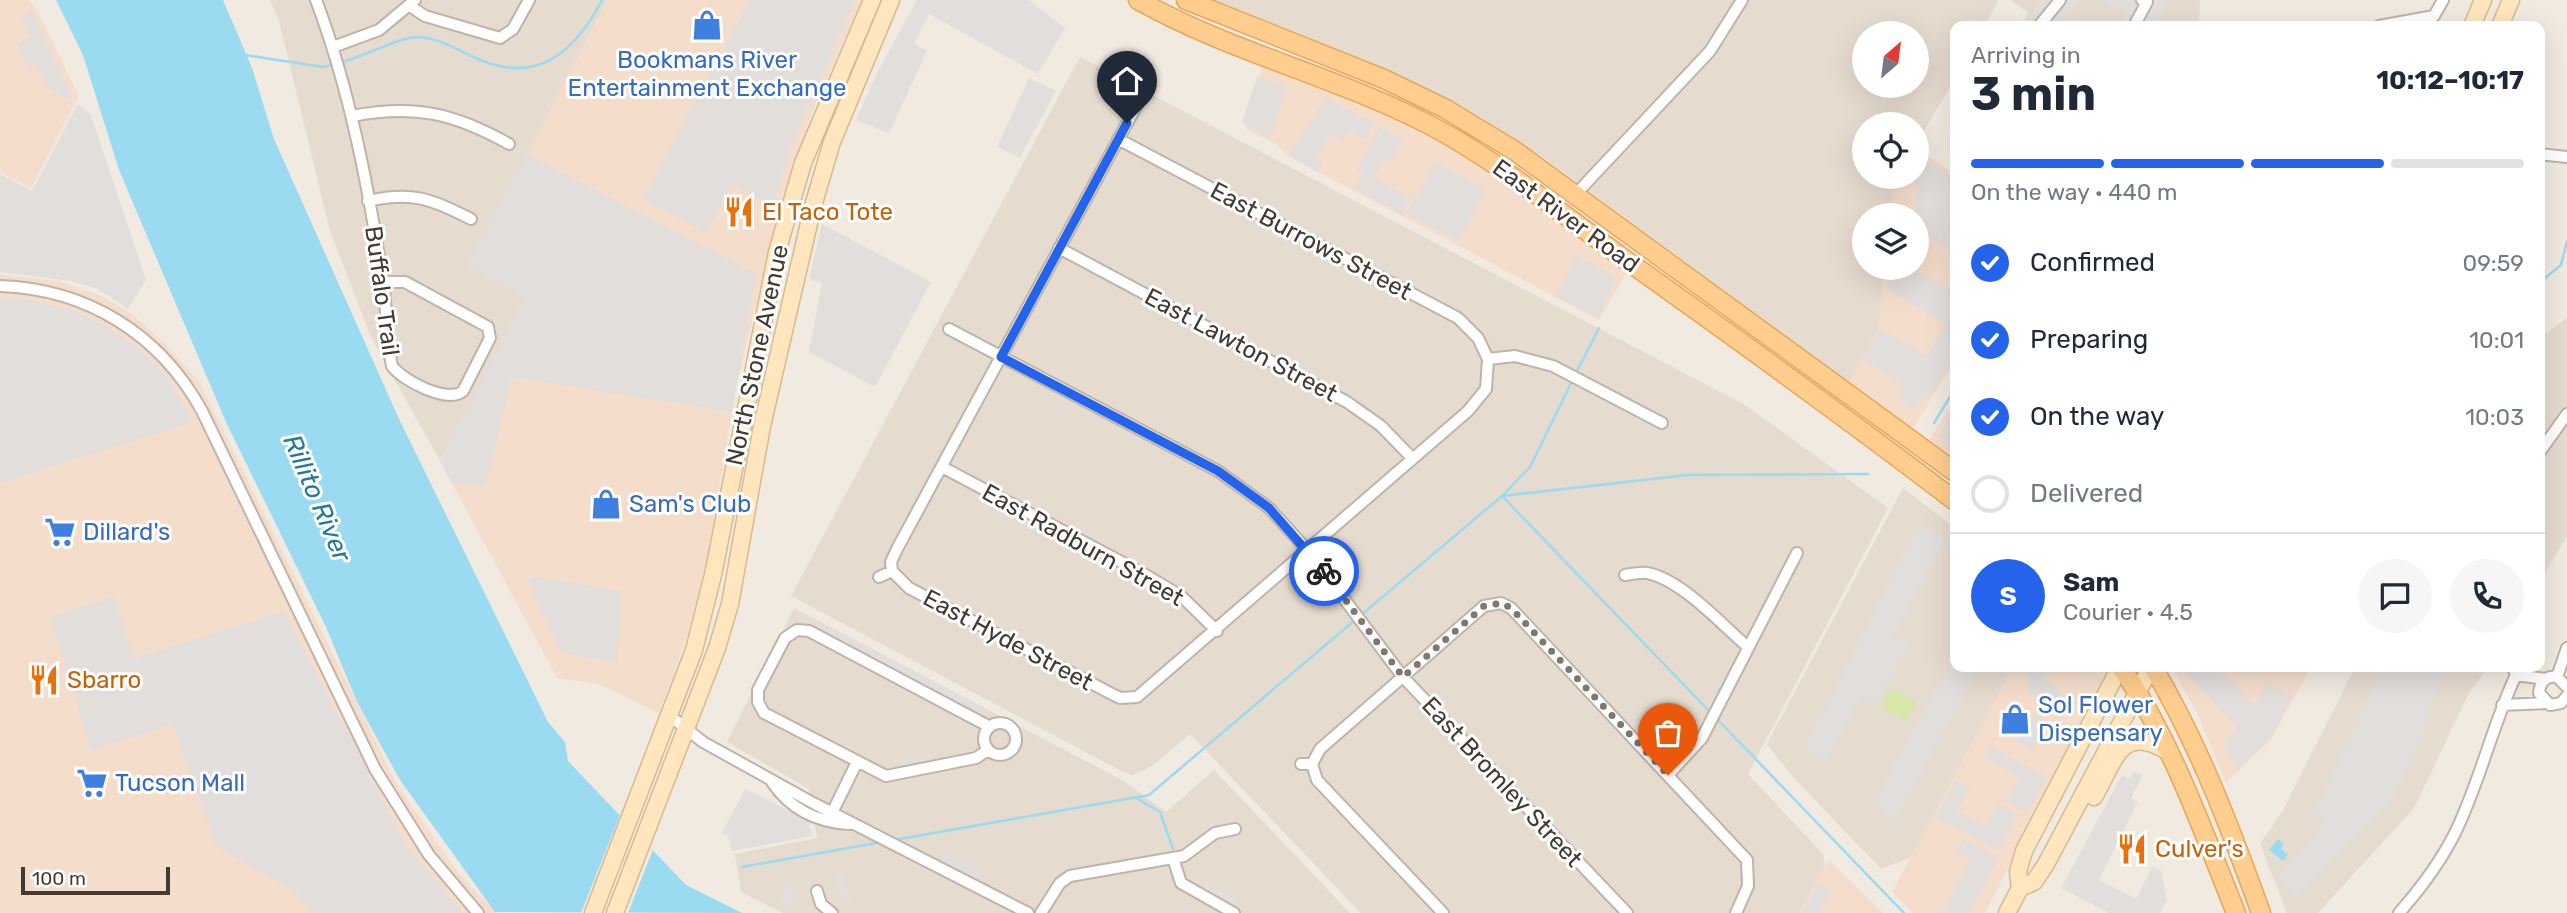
<!DOCTYPE html>
<meta charset="utf-8">
<style>
:root{--surface:#fff;--page:#f6f6f7;--text:#1f2937;--muted:#747a83;--line:#e0e1e3;--accent:#2563eb}
body{margin:0;font-family:Rubik,sans-serif;background:var(--page);color:var(--text);height:100vh;display:flex;flex-direction:column;font-size:26px;white-space:nowrap}
*{box-sizing:border-box;margin:0}
p{font-size:23px;color:var(--muted)}
.icon{flex:none;width:38px;height:38px;fill:none;stroke:currentColor;stroke-width:2;stroke-linecap:round;stroke-linejoin:round}
.map{position:relative;flex:1;overflow:hidden}
.side{position:absolute;left:1950px;top:21px;width:595px;height:651px;display:flex;flex-direction:column;background:var(--surface);border-radius:14px;box-shadow:0 7px 28px #0002}
.side>*{flex:none}
.needle{width:46px;rotate:28deg}
.buttons{position:absolute;left:1852px;top:21px;display:grid;gap:14px}
.buttons a{display:grid;place-items:center;width:77px;height:77px;border-radius:50%;background:var(--surface);box-shadow:0 7px 28px #0002;font-size:35px}
.scale{position:absolute;left:21px;bottom:18px;width:149px;box-sizing:border-box;padding-left:7px;border:4px solid #433a32;border-top:0;font-size:19px;line-height:24px;white-space:nowrap;color:#433a32;-webkit-text-stroke:5px #fff;paint-order:stroke}
.pin{position:absolute;display:grid;place-items:center;width:60px;height:60px;color:#fff;margin:-72px -30px;border-radius:50% 50% 50% 0;rotate:-45deg;box-shadow:0 0 7px #0007}
.pin .icon{rotate:45deg}
.courier{position:absolute;display:grid;place-items:center;width:70px;height:70px;margin:-35px;border:5px solid #2563eb;border-radius:50%;background:#fff;color:#222;box-shadow:0 2px 9px #0007}
.headline em{font-style:normal;font-weight:700}
.headline div{display:flex;flex-direction:column-reverse}
.headline{display:flex;align-items:center;justify-content:space-between;height:119px;padding:0 21px}
h1{font-size:46px;font-weight:700;line-height:52px}
.bar{display:grid;grid-template-columns:repeat(4,1fr);gap:10px 7px;align-content:center;height:84px;padding:0 21px}
.bar i{height:9px;border-radius:5px;background:var(--line)}
.bar .active{background:var(--accent)}
.bar p{grid-column:span 4}
.line{display:flex;align-items:center;gap:18px;padding:0 21px;border-top:2px solid var(--line)}
.line div{flex:1}
.round{display:grid;place-items:center;flex:none;width:74px;height:74px;border-radius:37px;background:var(--page)}
ol{padding:0 21px;list-style:none}
li{display:flex;align-items:center;gap:21px;height:77px}
li p{margin-inline-start:auto}
li .icon{padding:7px;border-radius:50%;background:var(--accent);color:#fff;stroke-width:4}
li:last-child{color:var(--muted)}
li i{width:38px;height:38px;border:4px solid var(--line);border-radius:50%}
.map>svg:first-child{display:block}
.residential{fill:#e6dbcf;fill-rule:evenodd}
.commercial{fill:#f5ddcb}
.green{fill:#d5e8a8}
.parking{fill:#e1dedb}
.water{fill:#9adbf2}
.pier{fill:#f1eae1}
.lines{fill:none;stroke-linecap:round;stroke-linejoin:round}
.stream{stroke:#9adbf2;stroke-width:2.5}
.street-casing{stroke:#c0b3a7;stroke-width:14}
.secondary-casing{stroke:#d7ba91;stroke-width:19}
.primary-casing{stroke:#e7a75a;stroke-width:21}
.street{stroke:#fff;stroke-width:10}
.secondary{stroke:#ffe6be;stroke-width:16}
.primary{stroke:#ffcd8d;stroke-width:18}
.done{stroke:#80786f;stroke-width:7;stroke-dasharray:0 12.6}
.route{stroke:#2563eb;stroke-width:9}
.labels{text-anchor:middle;dominant-baseline:central;stroke-width:6;stroke-linejoin:round;paint-order:stroke}
.shop-label{font-size:24px;fill:#366cbe;stroke:#fff;text-anchor:start}
.food-label{font-size:24px;fill:#c56008;stroke:#fff;text-anchor:start}
.street-label{font-size:24px;fill:#433a32;stroke:#fff}
.water-label{font-size:26px;font-style:italic;fill:#257a99;stroke:#fff}
</style>
<div class="map">
<svg width="2567" height="913" viewBox="0 0 2567 913">
<rect width="100%" height="100%" fill="#f1eae1"/>
<path class="residential" d="M270 0H608L468 266 525 297 440 461 371 337 330 231 279 21Z
M1208 0H1999L1984 26H1955V78L1916 145V124H1864V177H1896L1890 215H1864V268H1884L1879 328 1849 382 1548 161 1474 113 1406 78ZM1864 33H1916V86H1864Z
M2010 0H2200L2199 26H2021L2029 13Z
M1080 57 1745 405 1888 508 1748 774 1823 854 1825 866 1799 913H1361L1190 734 1152 766 1133 775 1125 773 791 596Z
M2567 318V536L2539 583V338Z
M1903 488 1955 528V667H2013L1911 857 1881 869 1791 775 1767 744Z
M794 608 1122 780 1166 812 1214 770 1350 913H783L741 892 735 854 817 838 809 789 727 742Z
M2355 667H2489L2470 691 2414 808 2318 913H2287L2260 844 2282 812Z"/>
<path class="commercial" d="M0 0H29L38 12 79 96 31 188 0 172Z
M608 0H862L814 108 783 196 736 388 701 598 659 713 599 684 557 678 440 461 525 297 468 266Z
M1262 66 1356 102 1457 151 1504 181 1627 272 1599 320 1290 157 1276 144 1245 128Z
M1916 149 1955 174V361L1912 430 1849 382 1879 328 1884 268H1916V215H1890L1896 177H1916Z
M0 275 58 281 102 296 132 314 171 349 201 385 396 783 459 874 497 913H0Z
M1955 399V460L1929 440Z
M2013 667H2104L2108 673 1985 913H1913L1892 892Z
M2172 667H2311L2272 738 2226 783 2199 717Z
M1829 860 1883 913H1799Z"/>
<path class="green" d="M1890 690 1899 691 1917 703 1906 721 1881 707Z"/>
<path class="parking" d="M750 0H855L792 143 773 205 732 184 706 233 643 199Z
M917 0H1029L1065 28 1038 74 929 14 914 44 927 51 889 133 856 120 876 75Z
M2041 0H2080L2058 26H2021Z
M2102 0H2168L2154 26H2119L2126 13Z
M32 11 72 97 68 99 47 87 36 64 28 68 17 44 31 37 22 16Z
M1257 76 1286 86 1271 138 1242 123Z
M1029 78 1056 91 1020 158 997 147Z
M1326 98 1374 123 1364 139 1348 130 1343 141 1330 135 1315 160 1322 165 1318 173 1289 155Z
M78 104 91 115 146 280 128 309 98 289 71 281 0 272V174L32 191Z
M1379 127 1402 139 1391 162 1384 158 1374 178 1411 198 1402 214 1355 189 1363 174 1357 170Z
M526 154 756 274 732 412 512 377 486 485 452 484 440 461 525 297 468 266Z
M1916 155 1955 179V252L1916 230Z
M1435 163 1485 189 1459 241 1406 214Z
M822 224 931 282 875 387 809 352 822 283 809 279Z
M1577 256 1617 277 1598 318 1556 296Z
M1890 268H1913L1955 294V355L1936 389 1911 409 1896 395 1905 385 1862 359 1880 329 1927 356 1945 324 1887 289Z
M0 298H19L72 310 106 326 138 348 166 376 193 422 0 483Z
M1955 406V448L1939 436Z
M1919 525 1945 539 1893 636 1908 644 1877 705 1861 698 1826 760 1804 748Z
M536 577 621 591 617 662 561 653 527 580Z
M114 597 134 659 284 611 406 845 462 913H310L299 894 216 846 173 724 91 750 50 616Z
M823 623 983 707 980 714 819 631Z
M1955 655V667H1978L1896 820 1871 807Z
M2025 667 2047 670 2046 681 2077 703 2067 717 2028 691Z
M2183 667H2217L2254 705 2266 685 2293 695 2271 737 2238 770 2223 745 2238 728 2182 669Z
M2383 667H2449L2424 716 2430 719 2394 797 2296 898 2277 878 2317 833 2323 820 2314 813Z
M2032 713 2047 721 2032 750 2016 742Z
M1990 746 2047 777 2028 813 2006 801 2019 777 1983 757Z
M933 753 935 764 900 770 898 759Z
M2134 771 2143 775 2131 798 2138 802 2099 880 2136 899 2152 867 2161 871 2167 900 2160 913H2109L2061 888 2122 775 2130 779Z
M1955 780 1970 787 1957 811 1986 826 1998 804 2017 814 1998 850 1935 817Z
M745 789 809 821 812 836 732 851 728 836 722 833Z
M1963 839 1998 858 1969 913H1942L1970 859 1956 851Z
M946 852 984 872 975 886 937 867Z
M838 871 848 887 850 901H841L838 885 831 877Z
M786 880 795 885 791 895 793 906 785 909 782 899Z
M1205 883 1240 901 1237 909 1202 891Z
M1819 883 1831 890 1820 913H1802Z"/>
<path class="water" d="M56 0H223L252 68 274 139 399 419 548 722 565 742 568 761 686 885 742 913 495 912 400 780 357 702 326 627 226 422 119 170 83 55Z
M2278 839 2284 844 2281 849 2288 854 2283 861 2269 850Z"/>
<path class="pier" d="M621 812 654 847 628 913H581Z"/>
<g class="lines">
<path class="stream" d="M245 55 323 67 335 64
M342 62C361 58 402 36 418 37 442 38 461 53 483 61 541 84 577 48 602 0
M2539 283 2561 265 2567 241
M1576 373 1599 328
M1573 379 1530 467 1502 496 1712 714
M1934 423 1955 389
M1360 616 1502 496 1688 475 1868 474
M1717 719 1904 913
M1136 798 1160 812 1173 849
M894 840 1149 795 1355 620
M742 867 881 842"/>
<g class="street-casing">
<path id="street" d="M316 0C350 90 368 186 383 281 387 309 386 339 392 366 403 381 448 404 463 391L490 338 488 327 405 282H383
M410 6 425 16 500 38 513 29 529 0
M2039 26 2060 0
M2134 26 2147 2 2142 0
M2379 26 2434 16 2443 0
M333 47 379 30 415 0
M352 116C414 104 454 113 509 144
M1118 139 1458 318 1478 338 1488 359
M2539 154 2567 157
M1575 195 1710 51 1742 0
M368 201C413 191 431 199 471 219
M1059 248 1347 402 1381 426 1412 458
M0 286C87 289 160 334 202 411L375 769 429 855 478 913
M949 329 1218 471 1269 508 1308 551 1403 677 1627 913
M1488 359 1515 356 1553 366 1662 423
M2539 453 2567 414
M942 467 1144 574 1181 596 1217 631
M892 571 909 588 1110 693 1120 698 1137 697 1468 411 1486 389 1488 359
M1625 575C1631 574 1640 572 1647 573 1681 579 1722 625 1748 647
M879 577 892 571 891 562 897 549 1145 90
M2513 667 2516 675 2519 667
M2557 677 2567 648
M2567 687 2557 677C2546 675 2540 682 2539 693L2550 705 2561 703 2567 696
M2502 705 2545 703
M670 716 703 742 815 804 1028 913
M984 739a16 16 0 1 1 32 0a16 16 0 1 1-32 0Z
M988 750 976 758 886 776 764 713 758 702V690L785 638 797 630 809 631 990 727
M1301 764H1312L1317 780 1443 913
M1312 764 1320 749 1484 606 1501 603 1511 608 1747 860 1748 886 1736 913
M1668 775 1702 738 1797 553
M772 782C790 809 816 822 849 824
M829 819 857 762
M1173 858 1181 883 1234 913
M817 891 821 904 832 913
M1041 913 1060 883 1070 876 1184 856 1215 833 1235 829
M2399 913C2421 888 2440 863 2455 833 2480 782 2492 726 2516 675L2545 679"/>
</g>
<g class="secondary-casing">
<path id="secondary" d="M2472 26 2483 0
M2500 26 2511 0
M2094 797C2116 759 2121 722 2170 753
M2020 888 2034 882 2046 864 2151 667
M593 913 694 650 713 575 777 252 803 163 872 0
M615 913 717 648 730 604 762 426 813 206 832 142 891 0
M2007 913 2020 888 2018 872 2024 851 2120 667"/>
</g>
<g class="primary-casing">
<path id="primary" d="M1138 0C1234 54 1343 78 1439 130 1506 167 1564 216 1626 260 1737 339 1847 418 1955 501
M1186 0 1384 79 1446 109 1515 151 1955 472
M2121 667C2172 742 2202 829 2236 913
M2153 667C2199 745 2230 827 2261 913"/>
</g>
<use href="#street" class="street"/>
<use href="#secondary" class="secondary"/>
<use href="#primary" class="primary"/>
</g>
<g class="lines">
<path class="done" d="M1324 571 1403 677 1484 606 1501 603 1511 608 1668 775"/>
<path class="route" d="M1127 123 1001 357 1218 471 1269 508 1324 571"/>
</g>
<defs>
<g id="shop-bare" transform="scale(2.415)"><path d="M-5-2.5h2.3a2.7 3.5 0 0 1 5.4 0H5L5.5 6h-11ZM-1.5-2.5h3a1.5 2.3 0 0 0-3 0Z" fill="#3f7fe0" stroke="#fff" stroke-width="2.5" paint-order="stroke"/></g>
<g id="restaurant-bare" transform="scale(2.415)"><path d="M-5-6h1v4h1v-4h1v4h1v-4h1v5L-1.5 .5V6h-2V.5L-5-1ZM5-6V6H3V1.5H1.5Q1.5-4 5-6Z" fill="#e8710a" stroke="#fff" stroke-width="2.5" paint-order="stroke"/></g>
<g id="supermarket-bare" transform="scale(2.415)"><path d="M-6-5.5h2.5l.6 2H6L4.5 2H-2.5L-4.4-4H-6ZM-1.5 3.2a1.3 1.3 0 1 0 .1 0ZM3 3.2a1.3 1.3 0 1 0 .1 0Z" fill="#3f7fe0" stroke="#fff" stroke-width="2.5" paint-order="stroke"/></g>
</defs>
<g fill-rule="evenodd">
<use href="#shop-bare" x="707" y="25"/>
<use href="#restaurant-bare" x="739" y="212"/>
<use href="#shop-bare" x="606" y="504"/>
<use href="#supermarket-bare" x="60" y="532"/>
<use href="#restaurant-bare" x="44" y="680"/>
<use href="#shop-bare" x="2015" y="719"/>
<use href="#supermarket-bare" x="92" y="783"/>
<use href="#restaurant-bare" x="2132" y="849"/>
</g>
<g class="labels">
<g class="shop-label">
<text x="707" y="60" text-anchor="middle">Bookmans River<tspan x="707" dy="28">Entertainment Exchange</tspan></text>
<text x="629" y="504">Sam's Club</text>
<text x="83" y="532">Dillard's</text>
<text x="2038" y="705">Sol Flower<tspan x="2038" dy="28">Dispensary</tspan></text>
<text x="115" y="783">Tucson Mall</text>
</g>
<g class="food-label">
<text x="762" y="212">El Taco Tote</text>
<text x="67" y="680">Sbarro</text>
<text x="2155" y="849">Culver's</text>
</g>
<g class="street-label">
<text transform="translate(1566 216) rotate(36)">East River Road</text>
<text transform="translate(1311 241) rotate(28)">East Burrows Street</text>
<text transform="translate(382 291) rotate(82)">Buffalo Trail</text>
<text transform="translate(1241 345) rotate(28)">East Lawton Street</text>
<text transform="translate(757 355) rotate(-78)">North Stone Avenue</text>
<text transform="translate(1083 545) rotate(29)">East Radburn Street</text>
<text transform="translate(1008 640) rotate(28)">East Hyde Street</text>
<text transform="translate(1502 782) rotate(47)">East Bromley Street</text>
</g>
<g class="water-label">
<text transform="translate(317 498) rotate(67)">Rillito River</text>
</g>
</g>
</svg>
<div class="buttons">
<a><svg class="needle" viewBox="-14 -14 28 28"><path d="M0-13l5 13h-10z" fill="#e53935"/><path d="M0 13l5-13h-10z" fill="#747a83"/></svg></a>
<a><svg class="icon" aria-label="locate" viewBox="0 0 24 24"><circle cx="12" cy="12" r="6"/><path d="M12 2v4M12 18v4M2 12h4M18 12h4"/></svg></a>
<a><svg class="icon" aria-label="layers" viewBox="0 0 24 24"><path d="M12 4l9 5-9 5-9-5zM3 14l9 5 9-5"/></svg></a>
</div>
<div class="scale">100 m</div>
<div class="pin" style="left:1668px;top:775px;background:#ea580c"><svg class="icon" aria-label="bag" viewBox="0 0 24 24"><path d="M5 8h14l-1 12H6zM9 8a3 3 0 0 1 6 0"/></svg></div>
<div class="pin" style="left:1127px;top:123px;background:#1f2937"><svg class="icon" aria-label="home" viewBox="0 0 24 24"><path d="M3 11l9-7 9 7M6 9v11h12V9"/></svg></div>
<div class="courier" style="left:1324px;top:571px"><svg class="icon" aria-label="bike" viewBox="0 0 24 24"><circle cx="6" cy="16" r="4"/><circle cx="18" cy="16" r="4"/><path d="M6 16l4-8h5l3 8M10 8l3 8H6M13 5h3"/></svg></div>
<section class="side">
<div class="headline"><div><h1>3 min</h1><p>Arriving in</p></div><em>10:12–10:17</em></div>
<div class="bar"><i class="active"></i><i class="active"></i><i class="active"></i><i></i><p>On the way · 440 m</p></div>
<ol>
<li><svg class="icon" aria-label="check" viewBox="0 0 24 24"><path d="M5 12l5 5 9-10"/></svg>Confirmed<p>09:59</p></li>
<li><svg class="icon" aria-label="check" viewBox="0 0 24 24"><path d="M5 12l5 5 9-10"/></svg>Preparing<p>10:01</p></li>
<li><svg class="icon" aria-label="check" viewBox="0 0 24 24"><path d="M5 12l5 5 9-10"/></svg>On the way<p>10:03</p></li>
<li><i></i>Delivered</li>
</ol>
<div class="line" style="height:126px"><b class="round" style="background:var(--accent);color:#fff">S</b><div><b>Sam</b><p>Courier · 4.5</p></div><a class="round"><svg class="icon" aria-label="chat" viewBox="0 0 24 24"><path d="M4 5h16v11H9l-5 4z"/></svg></a><a class="round"><svg class="icon" aria-label="phone" viewBox="0 0 24 24"><path d="M5 4h4l2 5-3 2q2 4 5 5l2-3 5 2v4C11 20 4 13 5 4z"/></svg></a></div>
</section>
</div>
